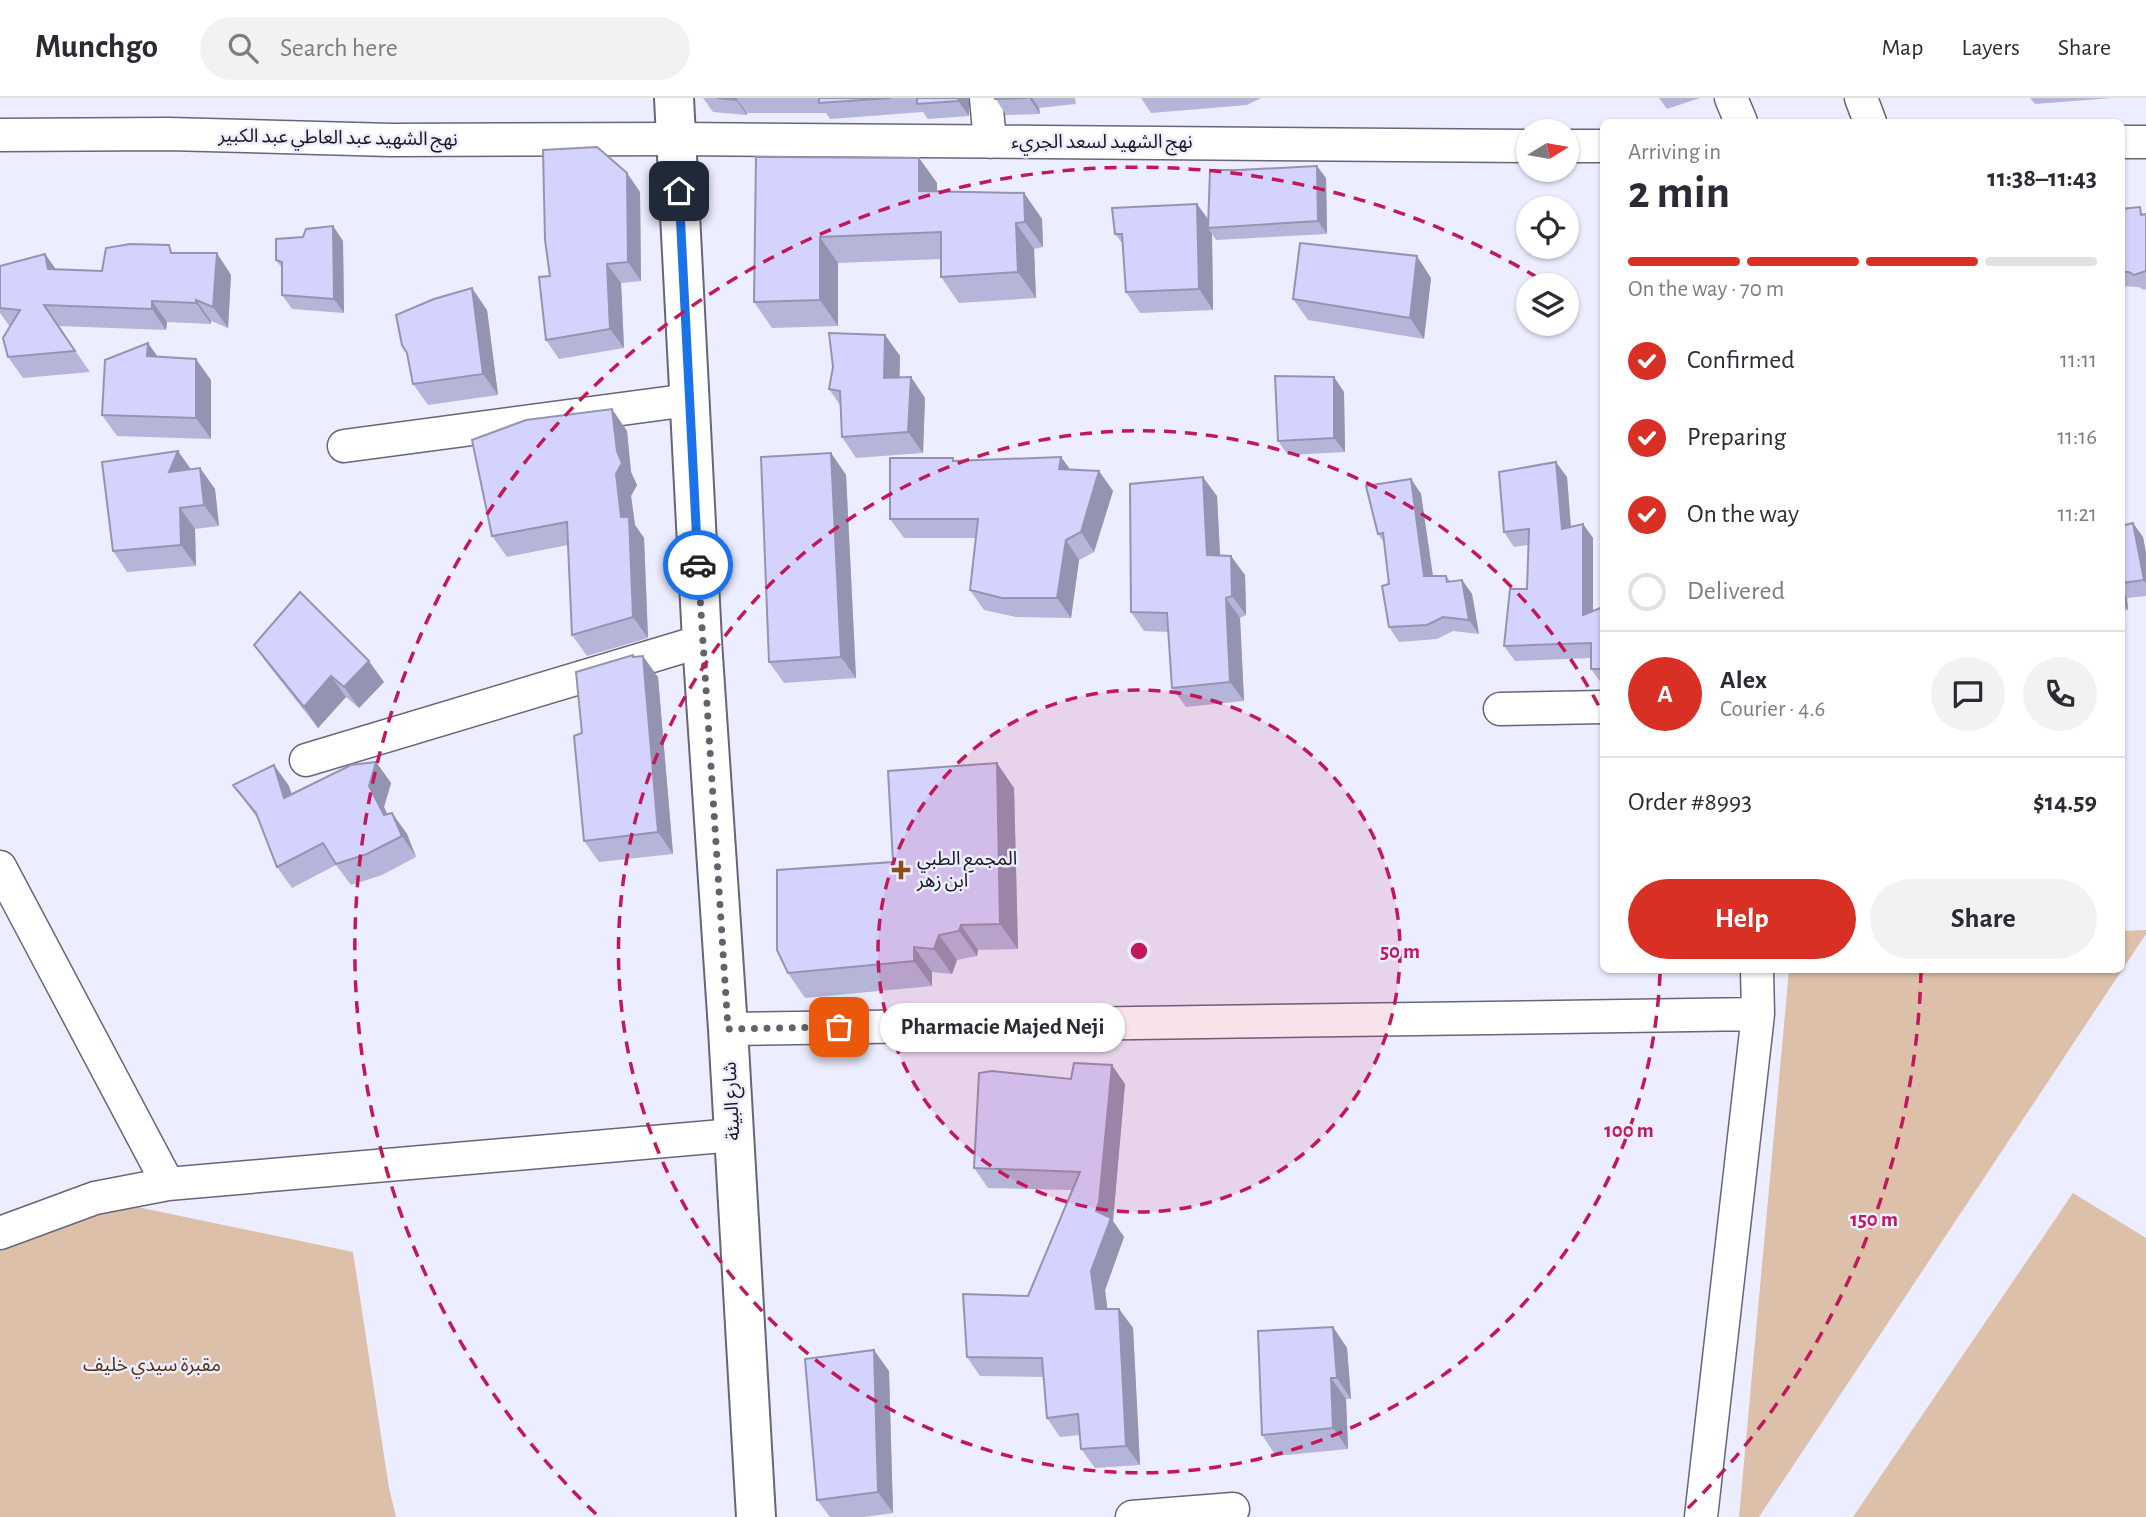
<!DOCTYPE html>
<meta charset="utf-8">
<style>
:root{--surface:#fff;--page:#f2f2f3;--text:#2b2b33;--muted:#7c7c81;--line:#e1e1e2;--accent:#d93025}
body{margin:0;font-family:"Alegreya Sans","Noto Sans Arabic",sans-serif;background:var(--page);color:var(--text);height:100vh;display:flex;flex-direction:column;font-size:26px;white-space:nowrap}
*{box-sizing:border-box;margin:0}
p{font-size:23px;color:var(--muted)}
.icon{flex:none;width:38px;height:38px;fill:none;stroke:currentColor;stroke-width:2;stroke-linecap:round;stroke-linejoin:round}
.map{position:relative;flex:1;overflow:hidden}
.details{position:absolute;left:1600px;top:21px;width:525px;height:854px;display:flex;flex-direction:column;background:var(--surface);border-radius:10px;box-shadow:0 2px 5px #0004}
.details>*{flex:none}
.needle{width:46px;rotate:79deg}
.buttons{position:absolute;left:1516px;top:21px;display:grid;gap:14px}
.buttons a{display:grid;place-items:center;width:63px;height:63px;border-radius:50%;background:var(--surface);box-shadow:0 2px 5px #0004;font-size:35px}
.pin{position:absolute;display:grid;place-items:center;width:60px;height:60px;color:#fff;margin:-30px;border-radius:14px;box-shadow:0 4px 10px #0006}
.courier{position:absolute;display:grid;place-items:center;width:70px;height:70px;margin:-35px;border:5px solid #1a73e8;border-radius:50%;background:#fff;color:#222;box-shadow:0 2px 9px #0007}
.bubble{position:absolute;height:49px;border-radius:24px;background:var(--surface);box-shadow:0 2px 5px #0004;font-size:23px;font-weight:700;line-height:49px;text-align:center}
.overview em{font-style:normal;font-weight:700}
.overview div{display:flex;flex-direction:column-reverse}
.overview{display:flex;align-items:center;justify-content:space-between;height:119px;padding:0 28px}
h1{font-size:46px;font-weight:700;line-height:52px}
.bar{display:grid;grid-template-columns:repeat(4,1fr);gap:10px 7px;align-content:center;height:84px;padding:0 28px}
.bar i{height:9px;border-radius:5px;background:var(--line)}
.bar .active{background:var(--accent)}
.bar p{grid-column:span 4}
.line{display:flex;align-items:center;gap:18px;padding:0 28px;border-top:2px solid var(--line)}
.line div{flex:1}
.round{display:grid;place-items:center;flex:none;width:74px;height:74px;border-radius:37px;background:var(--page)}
ol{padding:0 28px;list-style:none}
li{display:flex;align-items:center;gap:21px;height:77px}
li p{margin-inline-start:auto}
li .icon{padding:7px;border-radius:50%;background:var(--accent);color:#fff;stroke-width:4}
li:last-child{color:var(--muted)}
li i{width:38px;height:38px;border:4px solid var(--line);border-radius:50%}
.primary-button{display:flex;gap:14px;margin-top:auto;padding:14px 28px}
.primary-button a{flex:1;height:80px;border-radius:42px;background:var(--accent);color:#fff;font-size:28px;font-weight:700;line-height:80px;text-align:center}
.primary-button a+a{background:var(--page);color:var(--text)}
header{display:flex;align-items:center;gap:42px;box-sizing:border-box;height:98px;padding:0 35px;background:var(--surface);border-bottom:2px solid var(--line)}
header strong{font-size:33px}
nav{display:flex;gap:38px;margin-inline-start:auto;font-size:24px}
.search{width:490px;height:63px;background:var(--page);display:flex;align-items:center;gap:18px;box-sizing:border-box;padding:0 24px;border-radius:38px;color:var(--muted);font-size:26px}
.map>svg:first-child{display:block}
.green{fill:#ddc0a9}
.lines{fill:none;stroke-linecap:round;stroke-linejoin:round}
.minor-casing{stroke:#666678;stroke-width:35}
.tertiary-casing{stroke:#666678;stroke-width:42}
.minor{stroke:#fff;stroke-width:32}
.tertiary{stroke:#fff;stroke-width:38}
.wall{fill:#b5b5da}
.shaded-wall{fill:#9494b2}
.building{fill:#d3d3fe;stroke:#9494b2;stroke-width:2}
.done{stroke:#62636d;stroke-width:7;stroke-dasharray:0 12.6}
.route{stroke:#1a73e8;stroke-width:9}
.ring{fill:none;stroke:#c2185b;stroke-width:3.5;stroke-dasharray:12 9}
.poi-dot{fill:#8b4e0f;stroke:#ecedfe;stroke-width:2.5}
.labels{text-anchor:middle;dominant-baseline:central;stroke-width:5;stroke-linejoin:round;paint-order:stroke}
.street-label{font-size:19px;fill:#18181f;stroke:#ecedfe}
.poi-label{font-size:19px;fill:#18181f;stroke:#ecedfe;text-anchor:start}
.park-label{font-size:19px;fill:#56310e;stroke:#ecedfe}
.centre{fill:#c2185b;stroke:#ecedfe;stroke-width:3.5}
.ring-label{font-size:21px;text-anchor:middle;font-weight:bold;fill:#c2185b;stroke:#ecedfe;stroke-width:5;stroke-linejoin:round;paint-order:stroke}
</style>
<header>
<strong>Munchgo</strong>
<div class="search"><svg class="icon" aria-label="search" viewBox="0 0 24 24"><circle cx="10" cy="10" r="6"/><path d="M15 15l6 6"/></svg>Search here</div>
<nav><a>Map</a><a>Layers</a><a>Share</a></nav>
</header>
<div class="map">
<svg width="2146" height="1419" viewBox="0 0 2146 1419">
<rect width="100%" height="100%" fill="#ecedfe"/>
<path class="green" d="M2146 832V836L1759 1419H1739L1789 872H2121V833Z
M2073 1095 2146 1140V1419H1853Z
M118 1105 353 1154 389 1390 396 1419H0V1151Z"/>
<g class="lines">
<g class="minor-casing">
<path id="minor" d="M986 0 990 44
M1731 0 1741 24
M1861 0 1870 24
M0 37 168 36 391 42 676 41 1528 48
M2121 44H2146
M1566 48H1603
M344 348 689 302
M1500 611 1603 609
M306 662 702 543
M0 769 168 1086
M728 931 1758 916
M0 1135 95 1100 168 1086 734 1037
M1132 1419 1233 1411
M1701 1419 1758 916 1757 872"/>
</g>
<g class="tertiary-casing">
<path id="tertiary" d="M674 0 702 543 728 931 756 1419"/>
</g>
<use href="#minor" class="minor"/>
<use href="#tertiary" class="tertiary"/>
</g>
<path class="wall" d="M703 0H969V18L928 21 923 14 830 21 826 15H747V17L713 14Z
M995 0H1075L1076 6 1039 10 1040 16 1006 17Z
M1141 0H1261L1247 7 1151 15Z
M1659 0H1700L1667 11Z
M2030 0H2112L2035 6Z
M756 59 919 60 937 85V93L1024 95 1042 121 1043 149 1034 151 1036 200 959 205 941 179V161L838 165V228L772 230 754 204Z
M627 75 640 94 641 183 621 185 624 250 559 261 546 242 550 178Z
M1326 80 1327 136 1216 142 1212 136 1213 212 1140 215 1126 194 1123 146 1115 136 1197 106 1208 121Z
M2121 111 2146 116V191L2144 192 2139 189 2121 188Z
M333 128 343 143 344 215 292 211 282 197V170L276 162 303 139Z
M175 155 231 177 228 230 211 223V226L167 224 166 232 58 228 90 274 23 280 8 259 10 229 0 215V168L45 156 56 172 102 173Z
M1431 180 1424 241 1308 222 1293 201Z
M487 212 498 297 428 307 413 286Z
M885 237 900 258 899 280 911 279 925 300 923 355 856 360 842 339 840 307 829 291Z
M158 259 211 282V341L117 338 102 317Z
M1334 279 1344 294 1345 354 1288 357 1278 343Z
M612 311 627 333 631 374 637 387 631 398 635 427 644 440 648 540 587 558 572 537 568 447 507 459 492 438Z
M831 355 846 377 856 580 784 585 769 564Z
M1061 359 1070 372 1099 373 1113 393 1094 454 1079 462 1071 520 1016 519 984 512 970 492 976 440H904L890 421 955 363Z
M200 370 215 391 219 428 195 431 196 468 127 474 113 453 191 371Z
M1567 379 1571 429 1583 426 1593 440V513L1603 509V586H1602L1591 571V560L1515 563 1504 548 1527 491 1528 447 1514 449 1504 434Z
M1411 381 1421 396 1433 478H1446L1450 483 1462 482 1472 496 1479 536 1453 533 1437 541 1399 544 1389 529V486L1385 446 1378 436Z
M1217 398 1220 457 1245 477 1246 517 1240 520 1244 603 1186 609 1172 590 1169 534 1144 533 1131 514Z
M2121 428 2143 439 2146 455V498L2127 500 2128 512 2121 513Z
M254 547 384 584 359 610 346 599 318 630 269 568Z
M634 559 658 579 673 756 599 764 584 743 582 635Z
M376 664 391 685 384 709 387 716 392 715 407 736 416 759 382 777 351 787 336 767 292 790 277 769 258 721 233 687 274 667 289 688 292 697Z
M1014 690 1018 851 978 852 977 858 957 862 952 876 932 874V888L805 900 788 875 893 764Z
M1071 981 1125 986 1113 1123 1124 1139 1105 1192 1107 1211H1119L1133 1230 1140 1367 1095 1370 1081 1351 1080 1337 1060 1339 1047 1320 1044 1279 980 1278 967 1259 1028 1198 1072 1092 988 1090 974 1070Z
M1333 1229 1347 1250 1351 1301H1346L1348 1351 1276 1358 1262 1337Z
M889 1273 893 1415 864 1419H830L817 1402Z"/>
<path class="shaded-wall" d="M736 0 747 15V17L736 2Z
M958 0H969V18L958 3Z
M1029 0H1032L1039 10 1040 16Z
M919 60 937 85V118L919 93Z
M1317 68 1326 80 1327 136 1318 123Z
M627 75 640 94 641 183 628 164Z
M1024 95 1042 121 1043 149 1025 124Z
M1197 106 1212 127 1208 130 1212 136 1213 212 1199 191Z
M1016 125 1034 151 1036 200 1018 174Z
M333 128 343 143 344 215 334 201Z
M820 139 838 165V228L820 202Z
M217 155 231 177 228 230 213 209Z
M45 156 60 177 48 171Z
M1417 158 1431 180 1424 241 1410 220Z
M607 166 621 185 624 250 610 231Z
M472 190 487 212 498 297 483 276Z
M196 202 211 223V226L196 205Z
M152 203 167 224 166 232 152 211Z
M885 237 900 258 899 302 884 280Z
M148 245 163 266 147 258Z
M196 261 211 282V341L196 320Z
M911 279 925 300 923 355 908 334Z
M1334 279 1344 294 1345 354 1334 340Z
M612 311 627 333 631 374 637 387 631 398 635 427 644 440 648 540 633 519 616 376 617 353Z
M178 353 193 374H169Z
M831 355 846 377 856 580 841 559Z
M1061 359 1075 378 1059 371Z
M1556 364 1567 379 1572 445 1562 431Z
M200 370 215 391 219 428 204 407Z
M1099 373 1113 393 1094 454 1081 434Z
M1203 379 1217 398 1221 476 1207 457Z
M1411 381 1421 396 1435 493 1424 478Z
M180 410 195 431 196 468 181 447Z
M2133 425 2143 439 2146 455V485L2144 482Z
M1583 426 1593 440V532L1583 517Z
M1066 442 1079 462 1071 520 1057 500Z
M1231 458 1245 477 1246 517 1232 498Z
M1462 482 1472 496 1479 536 1469 522Z
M2121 491 2127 500 2128 512 2121 502Z
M1226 500 1240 520 1244 603 1230 584Z
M633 557 645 574 643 558 658 579 673 756 658 734Z
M369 563 384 584 359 610 344 589Z
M331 578 346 599 318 630 304 609Z
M376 664 391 685 384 709 398 739 384 717 369 688Z
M997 665 1014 690 1018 851 1000 826Z
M274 667 289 688 299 722 284 700Z
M392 715 407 736 416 759 402 738Z
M961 827 978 852 977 858 959 833Z
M939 837 957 862 952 876 934 851Z
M914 849 932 874V888L914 863Z
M1112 967 1125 986 1113 1123 1124 1139 1105 1192 1110 1230 1096 1211 1091 1173 1096 1113Z
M1119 1211 1133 1230 1140 1367 1126 1348Z
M1333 1229 1347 1250 1351 1301 1337 1280Z
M874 1252 889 1273 893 1415 878 1394Z
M1331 1280 1346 1301 1348 1351 1333 1330Z"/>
<path class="building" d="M717 0H736V2Z
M819 0H891L819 5Z
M917 0H958V3L917 6Z
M995 0H1027L995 1Z
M597 49 627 75 628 164 607 166 610 231 546 242 539 179 550 178 545 142 543 52Z
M756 59 919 60V93L1024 95 1025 124 1016 125 1018 174 941 179V134L820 139V202L754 204Z
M1317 68 1318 123 1208 130 1210 72H1238Z
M1197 106 1199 191 1126 194 1122 136H1115L1112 110Z
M2140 109 2141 117 2146 116V173L2134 177 2129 174H2121V111Z
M333 128 334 201 282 197V164L276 162V141L303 139 306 131Z
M1300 145 1417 158 1410 220 1293 201Z
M130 146 169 147 171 155H217L213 209 196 202V205L152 203V211L44 207 75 253 8 259 3 240 20 212 0 210V168L45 156 48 171 102 173 106 150Z
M472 190 483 276 413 286 407 255 402 247 396 217 434 201Z
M829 235 885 237 884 280 911 279 908 334 842 339 840 293 829 291 833 269Z
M148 245 147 258 196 261V320L102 317 105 262Z
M1275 278 1334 279V340L1278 343Z
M612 311 617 353 622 365 616 376 621 419H629L633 519 572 537 567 424 492 438 472 342 526 322Z
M178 353 169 374 200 370 204 407 180 410 181 447 113 453 102 364Z
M831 355 841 559 769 564 761 359Z
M1061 359 1059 371 1099 373 1081 434 1066 442 1057 500H1002L970 492 978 421H890V360H953V363Z
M1556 364 1562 431 1583 426V517L1603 509V571H1591V545L1504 548 1510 491H1527L1529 431 1504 434 1499 374Z
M1203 379 1207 457 1231 458 1232 498 1226 500 1230 584 1172 590 1167 515 1131 514 1130 386Z
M1411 381 1424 478H1446L1447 484 1462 482 1469 522 1443 519 1427 527 1389 529 1382 488 1389 486 1383 435 1378 436 1366 388Z
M2133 425 2144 482 2121 485V428Z
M300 494 369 563 344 589 331 578 304 609 254 547Z
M633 557V559L643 558 658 734 584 743 574 638 582 635 576 574Z
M376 664 369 688 384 717 392 715 402 738 367 756 336 766 323 745 277 769 256 715 233 687 274 667 284 700 351 667Z
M997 665 1000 826 961 827 959 833 939 837 934 851 914 849V863L788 875 777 852V772L893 764 888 673Z
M1074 965 1112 967 1099 1104 1096 1113 1111 1120 1091 1173 1096 1211H1119L1126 1348 1081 1351 1078 1316 1047 1320 1042 1260 967 1259 963 1196 1028 1198 1080 1074 974 1070 979 975 992 973 1071 981Z
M1333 1229 1337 1280H1331L1333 1330 1262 1337 1258 1233Z
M874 1252 878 1394 817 1402 805 1261Z"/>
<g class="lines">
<path class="done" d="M698 467 728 931 839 929"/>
<path class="route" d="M679 93 698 467"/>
</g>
<circle cx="1139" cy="853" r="261" fill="#c2185b" fill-opacity=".12"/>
<g class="ring">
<circle cx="1139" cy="853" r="261"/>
<path d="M1660 876A521 521 0 1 1 1601 612"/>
<path d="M1921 873A782 782 0 0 1 1682 1416M596 1416A782 782 0 0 1 1548 186"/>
</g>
<path class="poi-dot" d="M897.5 761.5h7v7h7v7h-7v7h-7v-7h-7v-7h7z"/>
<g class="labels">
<g class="street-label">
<text transform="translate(338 40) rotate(1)">نهج الشهيد عبد العاطي عبد الكبير</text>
<text x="1102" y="44">نهج الشهيد لسعد الجريء</text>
<text transform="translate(732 1003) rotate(-93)">شارع البيئة</text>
</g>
<g class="poi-label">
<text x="917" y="761">المجمع الطبي<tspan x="917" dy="22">ابن زهر</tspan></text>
</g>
<g class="park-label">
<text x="152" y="1267">مقبرة سيدي خليف</text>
</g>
</g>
<circle cx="1139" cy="853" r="10" class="centre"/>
<g class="ring-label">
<text x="1400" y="860">50 m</text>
<text x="1629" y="1039">100 m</text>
<text x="1874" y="1128">150 m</text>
</g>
</svg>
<div class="buttons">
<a><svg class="needle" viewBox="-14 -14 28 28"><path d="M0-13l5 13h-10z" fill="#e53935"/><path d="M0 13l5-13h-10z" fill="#7c7c81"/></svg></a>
<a><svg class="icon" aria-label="locate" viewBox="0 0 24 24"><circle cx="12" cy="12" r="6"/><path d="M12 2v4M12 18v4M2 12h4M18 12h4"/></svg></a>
<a><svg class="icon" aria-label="layers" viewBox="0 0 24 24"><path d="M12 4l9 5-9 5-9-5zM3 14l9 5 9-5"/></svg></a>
</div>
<div class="pin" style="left:839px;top:929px;background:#ea580c"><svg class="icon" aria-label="bag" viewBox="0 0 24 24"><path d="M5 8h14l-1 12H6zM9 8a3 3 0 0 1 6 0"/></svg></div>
<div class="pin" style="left:679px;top:93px;background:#1f2937"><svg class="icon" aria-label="home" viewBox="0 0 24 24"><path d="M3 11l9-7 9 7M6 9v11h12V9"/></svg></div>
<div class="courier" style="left:698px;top:467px"><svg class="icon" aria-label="car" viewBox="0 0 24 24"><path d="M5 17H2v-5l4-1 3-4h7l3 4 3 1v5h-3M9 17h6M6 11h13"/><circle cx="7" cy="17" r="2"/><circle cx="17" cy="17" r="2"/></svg></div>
<div class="bubble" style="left:880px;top:905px;width:245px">Pharmacie Majed Neji</div>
<section class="details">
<div class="overview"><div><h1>2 min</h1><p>Arriving in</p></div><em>11:38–11:43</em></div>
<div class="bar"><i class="active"></i><i class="active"></i><i class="active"></i><i></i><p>On the way · 70 m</p></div>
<ol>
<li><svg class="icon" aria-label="check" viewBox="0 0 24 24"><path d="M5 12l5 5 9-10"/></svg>Confirmed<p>11:11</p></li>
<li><svg class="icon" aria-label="check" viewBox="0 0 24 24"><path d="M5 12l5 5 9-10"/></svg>Preparing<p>11:16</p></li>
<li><svg class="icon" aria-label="check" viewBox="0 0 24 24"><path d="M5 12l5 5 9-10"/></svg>On the way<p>11:21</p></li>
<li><i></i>Delivered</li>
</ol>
<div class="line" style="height:126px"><b class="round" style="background:var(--accent);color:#fff">A</b><div><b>Alex</b><p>Courier · 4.6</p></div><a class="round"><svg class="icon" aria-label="chat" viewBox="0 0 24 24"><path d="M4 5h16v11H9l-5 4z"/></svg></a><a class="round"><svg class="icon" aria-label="phone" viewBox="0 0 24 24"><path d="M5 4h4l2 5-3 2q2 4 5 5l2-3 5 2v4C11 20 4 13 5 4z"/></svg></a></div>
<div class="line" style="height:91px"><div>Order #8993</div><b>$14.59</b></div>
<div class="primary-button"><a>Help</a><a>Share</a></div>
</section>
</div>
